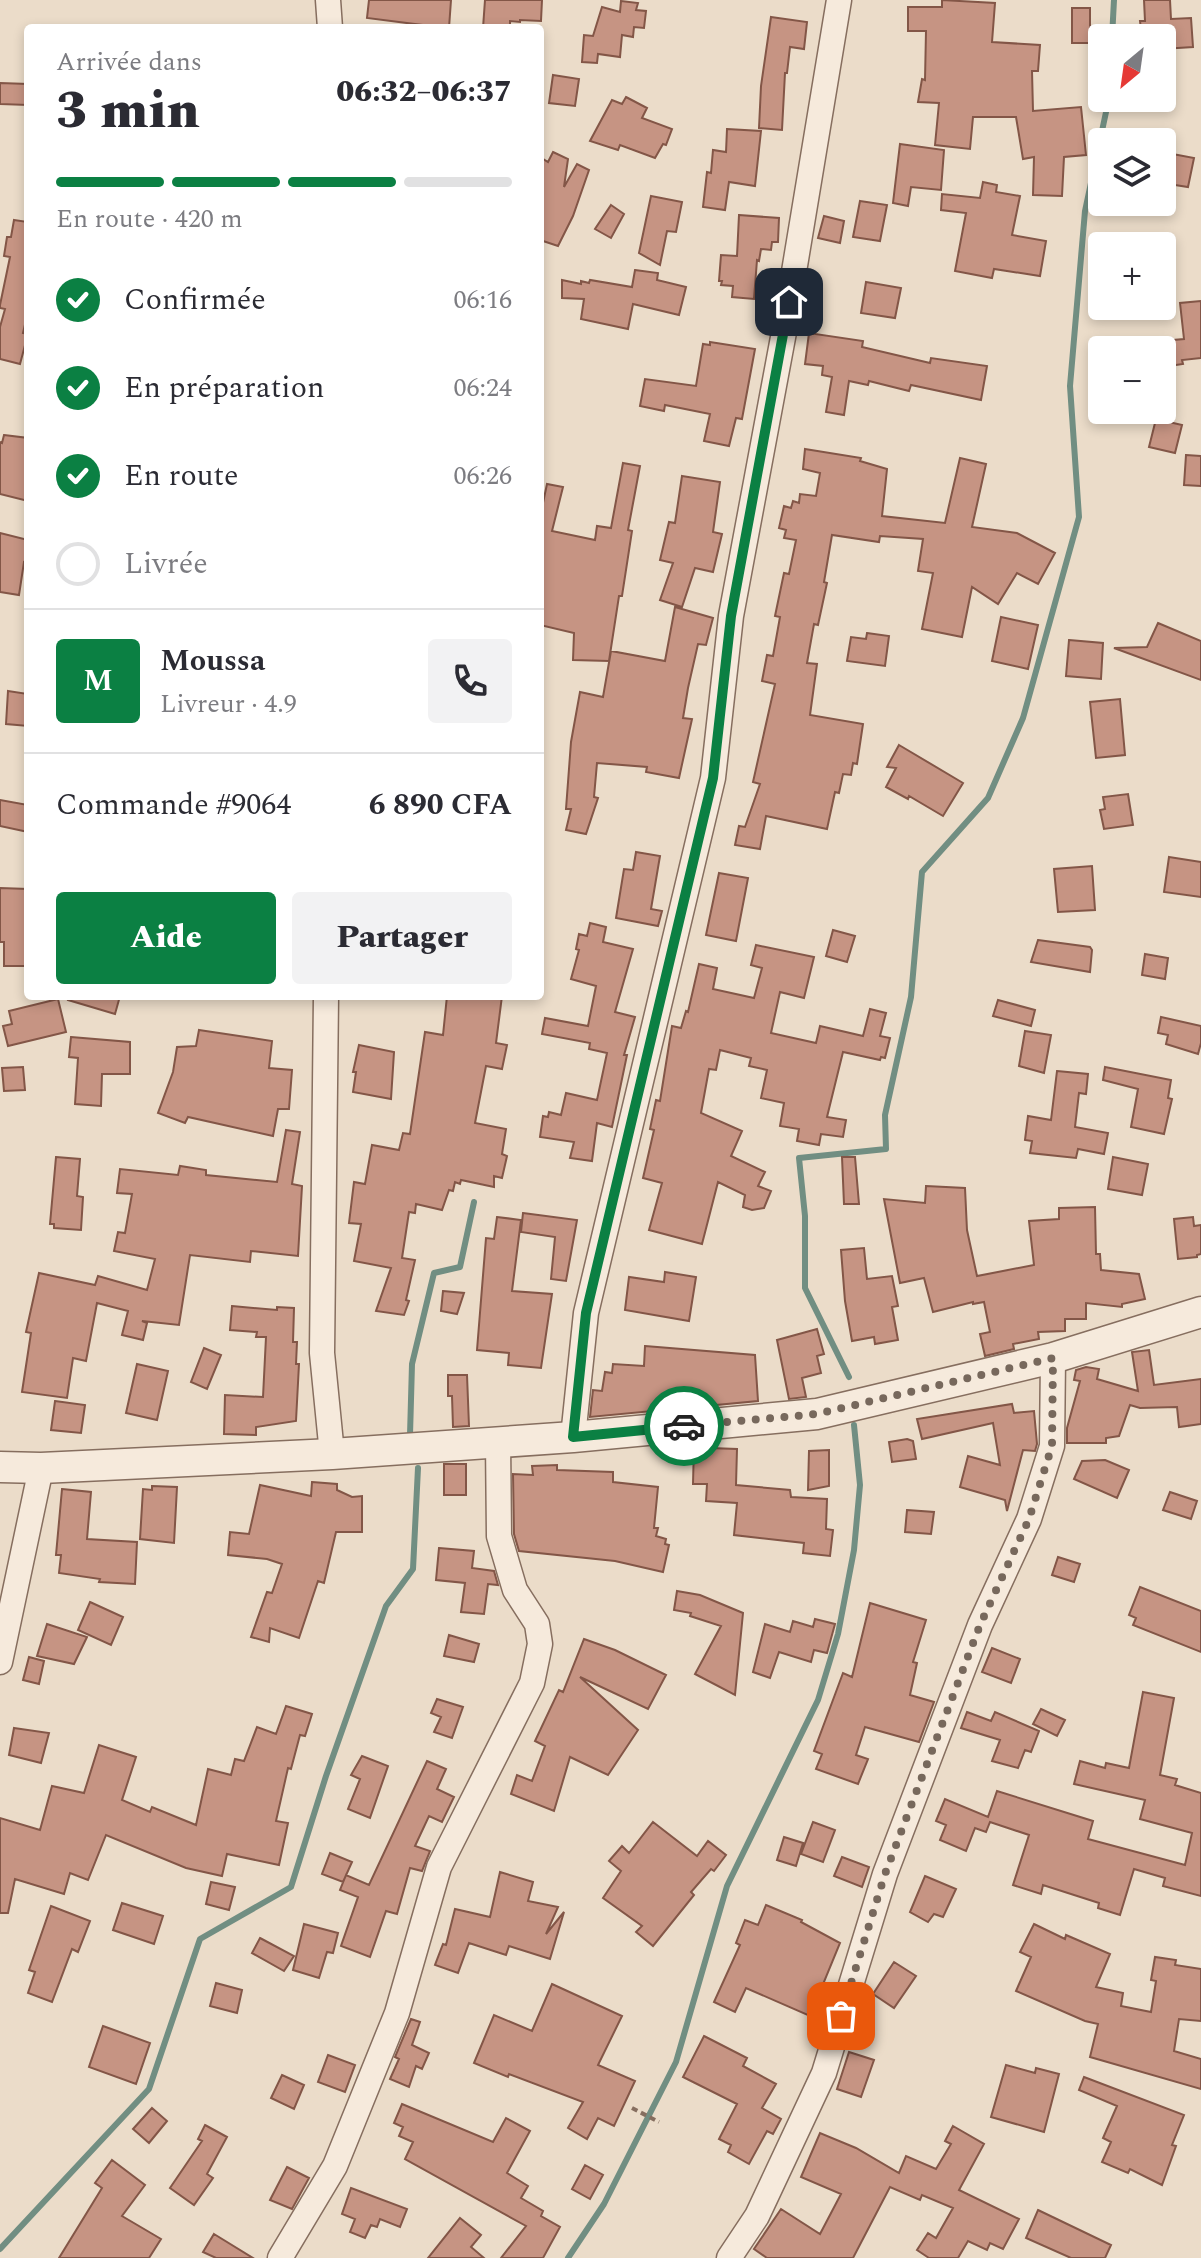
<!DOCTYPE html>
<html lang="fr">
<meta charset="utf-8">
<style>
:root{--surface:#fff;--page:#f2f2f3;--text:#2b2b33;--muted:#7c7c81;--line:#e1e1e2;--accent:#0b8043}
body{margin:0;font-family:Spectral,serif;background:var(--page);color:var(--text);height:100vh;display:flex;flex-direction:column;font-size:30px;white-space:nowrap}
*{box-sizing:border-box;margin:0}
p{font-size:26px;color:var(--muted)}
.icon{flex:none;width:44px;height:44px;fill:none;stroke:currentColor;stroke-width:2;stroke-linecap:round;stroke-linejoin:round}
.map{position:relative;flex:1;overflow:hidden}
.sheet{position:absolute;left:24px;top:24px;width:520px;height:976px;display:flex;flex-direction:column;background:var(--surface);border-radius:8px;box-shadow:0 4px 12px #0003}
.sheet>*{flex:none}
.needle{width:52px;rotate:209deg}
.buttons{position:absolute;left:1088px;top:24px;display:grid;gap:16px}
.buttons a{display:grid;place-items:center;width:88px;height:88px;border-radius:8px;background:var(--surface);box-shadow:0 4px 12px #0003;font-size:40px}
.pin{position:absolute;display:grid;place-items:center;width:68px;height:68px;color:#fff;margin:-34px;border-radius:16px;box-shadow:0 4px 12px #0006}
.courier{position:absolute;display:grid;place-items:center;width:80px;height:80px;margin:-40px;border:6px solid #0b8043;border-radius:50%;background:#fff;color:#222;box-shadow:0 2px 10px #0007}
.overview em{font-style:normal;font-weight:800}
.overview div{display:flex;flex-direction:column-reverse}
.overview{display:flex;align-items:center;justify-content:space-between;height:136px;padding:0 32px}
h1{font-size:52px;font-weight:800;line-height:60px}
.bar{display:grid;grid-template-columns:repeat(4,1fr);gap:12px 8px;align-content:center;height:96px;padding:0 32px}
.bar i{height:10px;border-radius:6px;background:var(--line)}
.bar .active{background:var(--accent)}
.bar p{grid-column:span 4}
.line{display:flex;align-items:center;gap:20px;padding:0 32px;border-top:2px solid var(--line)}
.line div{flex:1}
.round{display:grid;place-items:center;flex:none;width:84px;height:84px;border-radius:8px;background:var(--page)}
ol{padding:0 32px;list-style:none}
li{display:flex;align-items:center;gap:24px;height:88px}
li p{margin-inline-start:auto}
li .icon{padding:8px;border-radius:50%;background:var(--accent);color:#fff;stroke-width:4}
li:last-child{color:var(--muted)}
li i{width:44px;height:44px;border:4px solid var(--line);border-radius:50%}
.primary-button{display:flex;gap:16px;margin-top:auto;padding:16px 32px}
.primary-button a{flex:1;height:92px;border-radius:8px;background:var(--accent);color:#fff;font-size:32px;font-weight:800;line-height:92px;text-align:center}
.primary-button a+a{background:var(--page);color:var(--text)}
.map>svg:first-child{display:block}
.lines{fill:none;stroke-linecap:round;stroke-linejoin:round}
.stream{stroke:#718e82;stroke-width:6}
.building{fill:#c69483;stroke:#835647;stroke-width:2}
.minor-casing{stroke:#866e5f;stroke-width:27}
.tertiary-casing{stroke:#866e5f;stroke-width:33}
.path{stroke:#866e5f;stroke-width:4;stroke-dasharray:6 4;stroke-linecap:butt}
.minor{stroke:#f6eadc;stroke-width:24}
.tertiary{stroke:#f6eadc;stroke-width:30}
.done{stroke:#77685c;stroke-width:8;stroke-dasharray:0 14.4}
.route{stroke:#0b8043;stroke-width:10}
</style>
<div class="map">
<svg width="1201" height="2258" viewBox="0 0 1201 2258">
<rect width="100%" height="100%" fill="#ebdcc9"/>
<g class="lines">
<path class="stream" d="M1112 38 1114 0
M849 1377 805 1288V1216L799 1158 886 1149 885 1115 911 997 922 872 988 798 1023 718 1079 517 1070 386 1085 211 1109 98
M410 1435 412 1364 434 1273 460 1267 474 1202
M0 2249 149 2089 200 1939 291 1887 326 1776 386 1606 413 1569 418 1468
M568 2258 604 2204 676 2062 727 1886 818 1700 838 1634 854 1550 860 1485 854 1425"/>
</g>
<path class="building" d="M369 0H451L449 28H422V25L367 18Z
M485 0H542L541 21 520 20V22L510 21V28H483Z
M942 0 995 3 992 42 1040 45 1038 71H1032L1033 111 1081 107 1086 155 1064 157 1062 196 1033 195 1034 157 1023 159 1016 117H973L970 149 935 145 939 103 918 102 922 79 925 80 926 31H908V7H942Z
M1144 0H1170L1171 19 1191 18 1193 47 1162 49V38H1142L1140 21H1145Z
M621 1 638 3 636 10 646 11 644 28 634 27 633 37 622 35 620 57 598 54 597 63 582 62 584 35 593 36 602 7 620 12Z
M1072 8H1090V43H1072Z
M771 17 807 22 804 49 790 47 787 73H785L782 130 759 128 761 86Z
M553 75 579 79 575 106 549 103Z
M0 83 28 84V105L0 104Z
M626 97 647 108 642 118 672 129 666 145 663 144 655 158 620 145 618 150 590 141 612 100 622 104Z
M727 129 761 131 755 186 729 182 725 210 703 207 707 172 711 173 713 150 726 152Z
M900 144 944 150 941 190 911 187 908 206 893 203Z
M553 152 568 159 564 187 577 164 589 170 573 216 558 246 540 240V157L548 162Z
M1162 152 1194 158 1188 187 1162 183Z
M983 182 997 185 996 192 1020 196 1012 235 1046 241 1040 276 994 269 992 278 955 271 966 213 941 210 942 194 980 198Z
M651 196 682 202 676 232 667 231 660 265 639 253Z
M860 201 887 205 880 241 853 237Z
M611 205 624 214 611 238 595 229Z
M739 215 779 218 778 242H772L771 250 761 249 759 261 757 260 754 299 732 297 733 286 721 285 722 281H719L721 255 737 256Z
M824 216 844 221 840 243 818 238Z
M14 220 28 222V312L23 333 28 334 20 364 0 359V327L5 309 0 308V305L10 257 4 256 7 237H11Z
M635 270 658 273 657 280 686 287 679 315 633 304 628 329 581 319 584 299 562 298V280L581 284V281L589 283 590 280 632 287Z
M866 282 901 288 895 318 861 313Z
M1201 301V358L1182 360 1183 364 1162 367V341L1184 339 1180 303Z
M804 310 818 312 815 334 863 341 862 347 930 363 931 358 987 366 981 400 911 385 909 391 869 381 868 385 849 381 844 415 826 412 832 377 822 375 823 366 805 364 809 333 814 334 800 331Z
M710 342 755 349 742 419 736 418 729 446 704 441 710 414 665 405 664 411 640 406 645 379 696 386 703 344 710 345Z
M1156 419 1182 425 1175 453 1149 447Z
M4 435 28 438V501L0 494V442L2 443Z
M805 449 861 458 860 461 887 469 882 516 945 523 960 458 986 464 972 527 1017 533 1055 553 1038 584 1017 573 998 604 972 587 962 637 922 629 933 573 918 571 923 539 880 536 879 542 832 535 824 582 827 583 818 625 814 624 807 663 817 664 810 715 863 724 857 764 853 763 851 775 843 774 839 793 835 792 827 829 766 816 760 849 735 845 739 826 745 827 760 784 753 782 775 684 762 681 767 655 773 656 780 617 775 616 784 573 789 574 796 540 784 538 786 530 779 528 784 506 791 508 793 501 799 503 800 494 816 496 820 473 803 469Z
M1186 455 1201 456V486L1184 485Z
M623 463 640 466 628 530 632 531 622 596H619L609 661 573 660 574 633 540 625V517L547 484 563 487 552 531 595 540 597 526 611 528Z
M682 476 720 482 713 532 722 534 713 572 695 568 682 607 660 600 673 563 660 560 669 522 675 523Z
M0 533 28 540V563L24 562 19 595 0 592Z
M675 607 713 618 706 645 698 644 688 688 683 718 692 719 679 778 646 772 647 767 597 763 594 797 598 798 586 834 566 830 571 809H566L571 742 580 692 603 697 611 651 665 661Z
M1001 617 1038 625 1028 669 992 661Z
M1158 623 1201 641V680L1114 648 1147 647Z
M867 633 889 636 885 666 847 661 851 637 866 639Z
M1069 640 1103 643 1101 679 1066 676Z
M8 691 28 694V726L6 724Z
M1120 699 1125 755 1096 758 1090 702Z
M899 745 963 783 943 816 909 796 908 799 886 787 896 768 887 767Z
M1128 794 1133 825 1104 829 1100 810 1105 809 1103 797Z
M0 800 28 805V832L0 826Z
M636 852 660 856 651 909 662 911 658 926 616 918 624 869 633 870Z
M1169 857 1201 862V897L1164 892Z
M1092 866 1095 910 1058 912 1054 869Z
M719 873 748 878 736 941 706 935Z
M0 888 28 889V966H4V942H0Z
M590 923 606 927 603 942 633 949 615 1012 635 1017 624 1055H627L612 1127 597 1123 592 1161 570 1158 574 1142 540 1137 543 1116 548 1117 549 1112 561 1115 566 1093 597 1100 607 1053 589 1049 590 1043 542 1034 545 1018 588 1026 596 986 571 979 579 950 576 949 579 934 587 936Z
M833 930 855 936 847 962 826 956Z
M1038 940 1090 947 1092 950 1090 972 1031 962Z
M756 945 814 957 804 998 780 992 771 1033 816 1043 820 1026 863 1036 870 1009 886 1013 880 1036 890 1038 885 1058 881 1057 880 1060 843 1052 827 1117 846 1120 843 1137 821 1134 819 1145 797 1141 799 1129 780 1126 784 1103 761 1098 767 1070 749 1066 751 1058 720 1050 716 1070 709 1069 701 1113 742 1131 731 1156 765 1172 758 1186 771 1191 764 1208 752 1210 743 1207 745 1195 718 1182 702 1244 649 1230 662 1183 643 1178 654 1130 650 1129 656 1100 660 1101 672 1026 681 1028 686 1011 688 1012 699 964 717 968 713 989 754 998 762 968 751 965Z
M1145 954 1168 958 1165 979 1142 975Z
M69 996H120L115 1014 68 1000Z
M447 996H502L496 1043 507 1045 502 1069 486 1066 475 1123 506 1129 502 1154 507 1156 502 1178 494 1176V1187L461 1180 460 1184 455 1182 453 1191 449 1190 442 1210 416 1204 415 1213 409 1212 402 1258 415 1260 406 1300 409 1301 404 1315 376 1311 391 1268 354 1261 361 1224 349 1223 354 1182 365 1184 372 1145 399 1150 403 1133 410 1134 425 1032 443 1035Z
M58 999 66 1032 8 1046 3 1026 12 1024 9 1011Z
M998 1000 1035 1010 1031 1026 993 1016Z
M1161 1017 1201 1026V1043L1198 1054 1166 1044 1168 1035 1158 1033Z
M199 1030 272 1041 269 1068 292 1070 289 1109H278L273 1136 188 1117 185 1123 158 1113 173 1072 177 1047 196 1046Z
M1025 1031 1051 1035 1044 1073 1019 1066Z
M71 1037 130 1042V1074H102L101 1106 75 1104 78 1058 69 1057Z
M359 1045 394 1052 391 1099 353 1092 356 1072H353Z
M23 1067 25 1090 4 1091 2 1068Z
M1105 1067 1171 1080 1168 1098 1172 1099 1164 1134 1131 1127 1138 1089 1103 1080Z
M1057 1071 1088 1074 1086 1094 1079 1093 1075 1127 1108 1133 1104 1154 1078 1149 1076 1158 1030 1153 1032 1141 1025 1140 1028 1116 1051 1120Z
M286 1130 300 1132 292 1184 302 1186 298 1256 251 1251 250 1262 190 1255 179 1325 142 1321 147 1323 143 1340 122 1335 128 1311 97 1303 86 1361 73 1358 67 1398 22 1392 31 1333 26 1332 39 1273 95 1285 98 1276 147 1290 155 1259 114 1251 118 1232 125 1233 132 1194 117 1193 120 1169 178 1175 180 1166 206 1170V1175L277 1182Z
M56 1157 80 1159 77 1196 83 1197 81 1230 54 1228V1224H50Z
M842 1157H855L859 1204H844Z
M1113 1157 1148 1164 1142 1195 1108 1189Z
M926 1186 965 1188 967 1230 977 1276 1034 1265 1029 1221 1059 1219V1208L1095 1207 1096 1254H1100L1101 1270 1139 1274 1145 1299 1122 1304V1307L1086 1303V1319H1065V1331L1038 1332 1039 1339 1013 1344 1014 1349 985 1356 980 1334 990 1332 984 1302 973 1304V1302L933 1312 924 1278 900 1283 884 1199 925 1203Z
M523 1213 577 1220 566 1281 551 1279 555 1237 521 1232Z
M497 1217 521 1220 512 1291 552 1294 541 1368 508 1365 509 1353 477 1350 486 1238 494 1239Z
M1193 1217 1194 1226 1201 1225V1254L1197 1255V1257L1178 1259 1174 1219Z
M864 1248 867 1279 892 1276 898 1306 892 1307 898 1340 875 1344 874 1337 852 1341 845 1301 841 1250Z
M665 1272 696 1277 689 1321 625 1310 629 1277 664 1282Z
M443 1291 464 1293 457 1314 441 1311Z
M232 1306 277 1310V1307L294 1308 293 1342H297L296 1364H299L296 1421 256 1427V1435L224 1434 225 1395 263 1397 266 1337H256L257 1332 230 1330Z
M817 1329 824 1354 817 1356 821 1373 802 1378 806 1397 789 1399 777 1340Z
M645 1346 755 1355 758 1401 590 1417 593 1390 602 1391 605 1372 612 1373 613 1364 644 1366Z
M204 1348 221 1355 207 1389 191 1382Z
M1149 1350 1154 1385 1201 1379V1424L1179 1427 1177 1407 1140 1408 1130 1405 1119 1436 1106 1438V1443H1067V1428L1080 1381 1074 1380 1076 1370 1086 1367 1099 1369 1097 1379 1138 1391 1132 1352Z
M137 1364 168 1371 157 1420 126 1413Z
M448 1375H467L469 1426 453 1427 452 1396H448Z
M55 1401 85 1405 81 1433 51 1430Z
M1012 1404 1014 1413 1034 1411 1037 1444 1035 1451 1023 1450 1007 1511 1005 1500 960 1487 968 1456 1000 1465 993 1423 922 1439 917 1419Z
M907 1439 913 1441 916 1459 892 1462 889 1442Z
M710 1442V1448L737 1449 736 1485 790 1490 791 1497 827 1499 826 1529 833 1530 830 1556 803 1553 804 1543 734 1535 737 1503 706 1501 707 1484H693L694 1444Z
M829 1450V1486L808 1490 809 1451Z
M1105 1460 1129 1470 1117 1498 1074 1479 1082 1461Z
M444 1464H466V1495H444Z
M557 1465V1470L613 1472V1482L658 1487 654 1528H658L656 1536 666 1539 665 1544 669 1545 663 1572 615 1561 519 1551 514 1534 513 1474 533 1475 532 1466Z
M312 1482 337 1484V1490L352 1497 362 1496V1532H336L324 1583 318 1581 299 1638 270 1628 269 1642 251 1637 267 1592 272 1593 282 1564 267 1559 228 1555 230 1532 249 1534 260 1485 311 1496Z
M152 1486 177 1487 174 1543 140 1539 143 1489 152 1490Z
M62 1489 91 1492 87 1539 137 1542 135 1584 99 1582 100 1579 59 1573 61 1555H56Z
M1170 1492 1197 1501 1191 1519 1163 1510Z
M907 1510 934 1512 931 1534 905 1532Z
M439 1548 474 1551 472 1568 494 1571 498 1585 488 1584 484 1614 461 1612 465 1583 436 1580Z
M1058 1557 1080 1564 1074 1582 1052 1575Z
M1140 1587 1201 1611V1652L1133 1625 1136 1618 1129 1615Z
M677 1591 700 1595 743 1613 735 1695 695 1674 721 1626 690 1616 691 1613 674 1610Z
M90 1602 123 1617 111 1645 78 1630Z
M870 1603 926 1620 913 1662 917 1663 910 1695 934 1702 919 1742 865 1727 856 1755 868 1759 858 1784 816 1769 822 1754 814 1751 843 1673 852 1677Z
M815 1619 835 1624 827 1653 814 1650 811 1662 779 1652 770 1678 753 1672 765 1624 790 1632 793 1621 813 1627Z
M47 1624 87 1637 74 1664 37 1656Z
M449 1635 479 1644 474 1662 444 1656Z
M584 1639 615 1650 666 1675 648 1709 580 1677 638 1730 608 1775 570 1757 554 1811 511 1794 517 1775 532 1781 545 1746 535 1741 559 1690 563 1692Z
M992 1648 1020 1659 1011 1683 982 1672Z
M29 1657 44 1661 39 1684 23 1680Z
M1143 1692 1174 1698 1160 1775 1177 1779 1175 1785 1201 1793V1896L1163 1886 1165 1878 1134 1869 1120 1915 1098 1908 1099 1903 1043 1885 1041 1894 1013 1885 1029 1835 990 1822 986 1832 975 1828 966 1851 940 1840 946 1825 936 1821 945 1799 988 1817 997 1791 1093 1821 1088 1839 1185 1865 1192 1833 1140 1819 1145 1800 1074 1784 1080 1761 1105 1768 1106 1763 1129 1768Z
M437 1699 463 1707 452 1738 434 1732 441 1717 431 1713Z
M286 1706 312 1714 305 1736 300 1735 291 1769 288 1768 276 1821 288 1823 279 1865 227 1854 222 1876 186 1868 106 1835 88 1880 70 1873 64 1894 15 1879 8 1913H0V1818L40 1830 52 1786 84 1793 99 1745 136 1757 122 1800 150 1812 152 1807 196 1825 208 1769 231 1775 235 1759 244 1761 257 1727 276 1734Z
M1041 1709 1065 1720 1057 1736 1033 1724Z
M967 1712 991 1721 995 1712 1039 1731 1031 1752 1025 1750 1018 1768 992 1761 1000 1740 961 1728Z
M14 1728 49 1733 41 1763 9 1755Z
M362 1756 388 1766 370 1818 348 1809 360 1779 351 1775Z
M427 1761 446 1769 437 1789 454 1797 442 1822 429 1816 415 1846 430 1851 422 1871 410 1868 397 1914 386 1911 370 1957 341 1946 358 1897 340 1890 346 1875 369 1885Z
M653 1822 697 1856 708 1841 726 1855 714 1871 711 1869 691 1892 694 1895 653 1946 636 1932 642 1926 603 1898 621 1871 609 1861 622 1846 629 1853Z
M813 1822 835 1830 823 1862 801 1854Z
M784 1837 803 1843 796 1866 777 1860Z
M330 1853 352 1862 343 1882 322 1874Z
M842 1857 869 1867 862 1887 834 1876Z
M500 1872 533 1882 528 1901 558 1907 546 1934 564 1912 550 1959 509 1946 506 1955 469 1943 458 1973 435 1965 443 1944 446 1945 455 1909 490 1917Z
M925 1876 956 1889 943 1917 934 1914 928 1922 910 1912Z
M211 1882 235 1887 229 1910 206 1904Z
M122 1903 163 1916 154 1944 113 1930Z
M766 1905 802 1920 801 1922 840 1943 810 2016 746 1988 735 2012 714 2002 740 1945 736 1943 745 1920 758 1925Z
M51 1906 90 1921 78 1952 72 1949 52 2002 28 1993 35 1972 29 1970Z
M304 1924 338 1933 333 1953 327 1952 319 1978 293 1970Z
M1034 1924 1065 1939 1066 1935 1110 1954 1096 1987 1123 1993 1121 2006 1151 2012 1156 1981 1151 1980 1155 1957 1176 1960 1175 1965 1201 1969V2021L1179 2019 1174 2051 1201 2059V2089L1090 2057 1098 2024 1085 2021 1016 1991 1031 1957 1020 1952Z
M260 1938 294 1956 284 1971 252 1953Z
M894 1962 916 1976 894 2008 873 1994Z
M216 1983 242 1990 237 2013 210 2006Z
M552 1984 622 2016 598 2065 635 2081 614 2126 598 2118 587 2139 568 2128 583 2102 509 2074 508 2077 474 2063 494 2015 532 2031Z
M411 2019 420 2022 412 2045 429 2053 422 2069 416 2066 409 2087 390 2079 399 2059 395 2057Z
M103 2026 150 2043 136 2084 89 2067Z
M704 2036 747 2058 743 2066 776 2084 762 2108 781 2119 773 2134 767 2131 749 2164 728 2152 731 2145 719 2139 737 2104 683 2077Z
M849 2052 874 2060 861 2097 837 2089Z
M328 2055 355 2065 345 2092 318 2082Z
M1006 2065 1035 2073 1036 2068 1059 2074 1044 2132 991 2117Z
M282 2075 304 2085 294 2109 271 2098Z
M1084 2077 1184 2115 1172 2145 1176 2146 1162 2185 1130 2169 1128 2173 1102 2162 1111 2142 1103 2138 1117 2106 1079 2090Z
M402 2104 493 2142 506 2118 530 2131 507 2173 528 2186 521 2198 543 2211 541 2216 560 2227 543 2258H501L526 2226 405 2159 413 2142 399 2136 403 2127 394 2123Z
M152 2108 167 2121 149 2143 133 2129Z
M205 2125 227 2137 207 2174 213 2178 194 2205 170 2188 202 2141 198 2139Z
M953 2126 984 2144 959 2190 1019 2219 1003 2249 990 2243 987 2250 968 2241 958 2258H929L917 2250 928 2233 936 2238 953 2208 922 2195 920 2200 890 2187 853 2258H767L754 2249 781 2209 820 2234 841 2194 801 2177 820 2133 856 2148 899 2173 906 2156 936 2169 951 2144 945 2141Z
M112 2160 145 2185 122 2216 161 2239 149 2258H59L102 2188 95 2183Z
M585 2165 603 2175 590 2199 572 2189Z
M287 2167 309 2178 292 2209 270 2200Z
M351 2188 407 2209 400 2227 380 2219 377 2227 371 2225 365 2238 350 2232 355 2219 342 2214Z
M1038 2210 1111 2245 1105 2258H1071L1026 2238Z
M460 2218 481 2235 471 2247 484 2258H428Z
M214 2234 253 2258H216L203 2252Z"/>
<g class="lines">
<g class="minor-casing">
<path id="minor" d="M328 0 330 28
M326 996 322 1353 332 1454
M573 1437 586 1313 713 778 731 616 784 332 839 0
M0 1662 41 1468
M280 2258 335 2166 397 2013 439 1867 532 1683 540 1644 537 1624 515 1590 499 1536 498 1442
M729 2258 757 2216 824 2073 885 1874 980 1625 1029 1519 1052 1446 1053 1358"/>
</g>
<g class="tertiary-casing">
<path id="tertiary" d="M0 1467 41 1468 332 1454 573 1437 817 1414 1053 1358 1201 1312"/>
</g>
<path class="path" d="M632 2108 659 2122"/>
<use href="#minor" class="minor"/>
<use href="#tertiary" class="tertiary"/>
</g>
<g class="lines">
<path class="done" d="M684 1426 817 1414 1053 1358 1052 1446 1029 1519 980 1625 885 1874 841 2016"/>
<path class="route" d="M684 1426 573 1437 586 1313 713 778 731 616 789 302"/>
</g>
</svg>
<div class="buttons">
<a><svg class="needle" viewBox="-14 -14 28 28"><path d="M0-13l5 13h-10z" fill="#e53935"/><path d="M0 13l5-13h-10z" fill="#7c7c81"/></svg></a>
<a><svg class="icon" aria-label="layers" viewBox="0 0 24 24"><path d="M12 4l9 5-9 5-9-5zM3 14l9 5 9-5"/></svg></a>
<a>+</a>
<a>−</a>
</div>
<div class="pin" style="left:841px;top:2016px;background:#ea580c"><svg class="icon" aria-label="bag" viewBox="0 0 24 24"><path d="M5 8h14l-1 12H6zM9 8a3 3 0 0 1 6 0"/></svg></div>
<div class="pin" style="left:789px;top:302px;background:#1f2937"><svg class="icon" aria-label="home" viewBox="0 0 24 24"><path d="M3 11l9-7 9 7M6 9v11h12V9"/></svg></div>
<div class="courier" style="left:684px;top:1426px"><svg class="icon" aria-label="car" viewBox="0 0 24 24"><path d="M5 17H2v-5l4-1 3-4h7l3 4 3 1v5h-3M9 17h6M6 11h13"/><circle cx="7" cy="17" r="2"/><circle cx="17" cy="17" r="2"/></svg></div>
<section class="sheet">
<div class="overview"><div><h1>3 min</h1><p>Arrivée dans</p></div><em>06:32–06:37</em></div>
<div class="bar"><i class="active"></i><i class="active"></i><i class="active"></i><i></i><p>En route · 420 m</p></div>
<ol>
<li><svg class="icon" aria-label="check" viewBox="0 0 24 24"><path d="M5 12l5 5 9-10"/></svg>Confirmée<p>06:16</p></li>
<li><svg class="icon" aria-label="check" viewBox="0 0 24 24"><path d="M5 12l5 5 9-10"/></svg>En préparation<p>06:24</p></li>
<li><svg class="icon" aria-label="check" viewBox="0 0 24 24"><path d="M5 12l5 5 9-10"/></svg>En route<p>06:26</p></li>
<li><i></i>Livrée</li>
</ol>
<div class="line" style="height:144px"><b class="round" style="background:var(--accent);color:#fff">M</b><div><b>Moussa</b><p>Livreur · 4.9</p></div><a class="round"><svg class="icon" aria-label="phone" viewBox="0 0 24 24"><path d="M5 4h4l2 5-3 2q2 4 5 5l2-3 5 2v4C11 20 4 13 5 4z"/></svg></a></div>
<div class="line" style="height:104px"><div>Commande #9064</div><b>6 890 CFA</b></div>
<div class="primary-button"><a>Aide</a><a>Partager</a></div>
</section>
</div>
